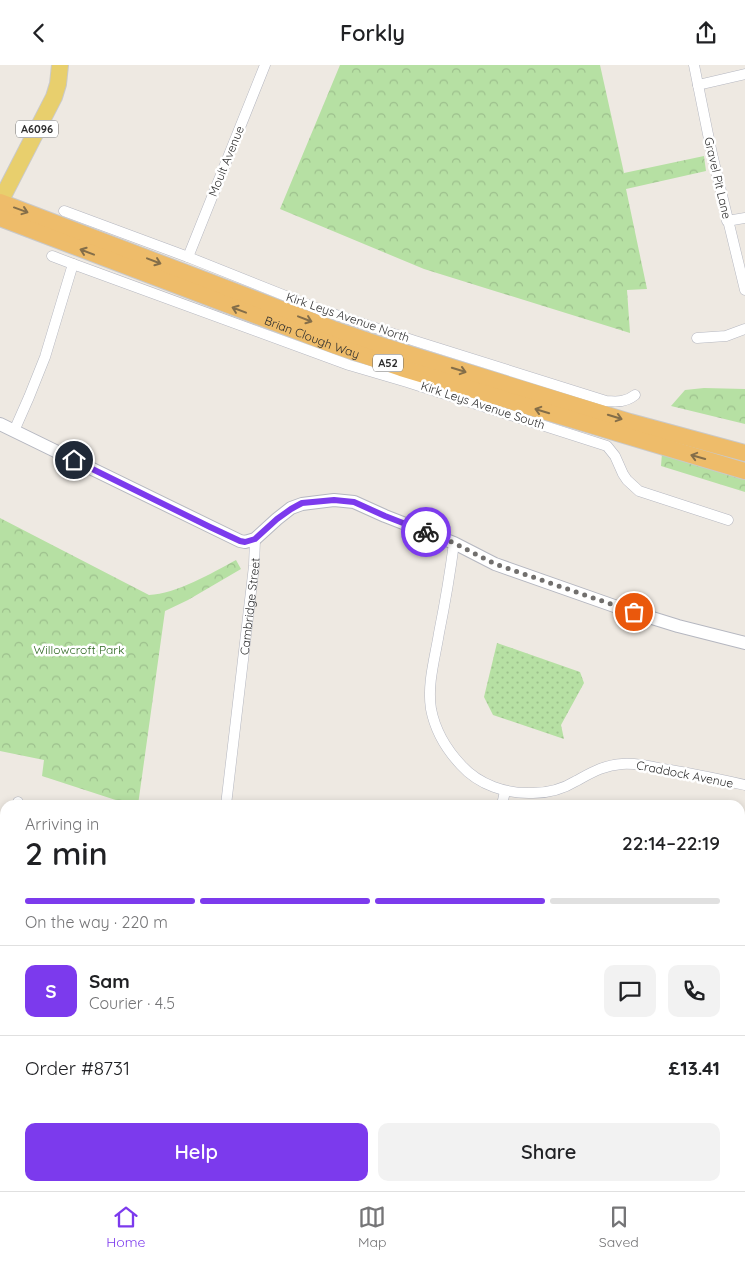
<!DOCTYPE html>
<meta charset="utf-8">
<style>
:root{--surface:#fff;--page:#f2f2f2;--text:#202124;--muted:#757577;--line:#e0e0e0;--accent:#7c3aed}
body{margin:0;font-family:Quicksand,sans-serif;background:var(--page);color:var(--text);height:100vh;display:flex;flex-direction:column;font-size:19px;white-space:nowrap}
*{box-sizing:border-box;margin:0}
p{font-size:16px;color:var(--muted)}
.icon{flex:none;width:28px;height:28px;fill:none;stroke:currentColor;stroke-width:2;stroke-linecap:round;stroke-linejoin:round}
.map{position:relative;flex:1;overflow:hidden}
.side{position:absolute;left:0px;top:735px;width:745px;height:391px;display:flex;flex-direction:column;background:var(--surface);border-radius:15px 15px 0 0;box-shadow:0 2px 8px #0003}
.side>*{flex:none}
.pin{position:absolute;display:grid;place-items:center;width:42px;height:42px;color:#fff;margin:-21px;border:2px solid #fff;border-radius:50%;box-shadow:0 1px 5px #0007}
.courier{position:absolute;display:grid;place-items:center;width:50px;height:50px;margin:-25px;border:4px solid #7c3aed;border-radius:50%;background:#fff;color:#222;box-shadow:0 1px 6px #0007}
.headline em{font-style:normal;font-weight:600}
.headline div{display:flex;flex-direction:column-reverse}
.headline{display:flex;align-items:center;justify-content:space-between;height:85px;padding:0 25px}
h1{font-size:32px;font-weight:600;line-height:38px}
.bar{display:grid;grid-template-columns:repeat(4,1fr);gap:8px 5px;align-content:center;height:60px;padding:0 25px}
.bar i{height:6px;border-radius:4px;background:var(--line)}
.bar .current{background:var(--accent)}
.bar p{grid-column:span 4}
.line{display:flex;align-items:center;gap:12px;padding:0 25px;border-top:1px solid var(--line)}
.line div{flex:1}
.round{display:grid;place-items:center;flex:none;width:52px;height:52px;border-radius:10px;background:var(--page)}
.cta{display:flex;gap:10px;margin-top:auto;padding:10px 25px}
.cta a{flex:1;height:58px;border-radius:10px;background:var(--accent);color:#fff;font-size:20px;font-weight:600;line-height:58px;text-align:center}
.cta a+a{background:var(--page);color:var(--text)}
header{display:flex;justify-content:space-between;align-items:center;height:65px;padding:0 25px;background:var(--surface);font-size:22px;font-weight:600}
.tabs{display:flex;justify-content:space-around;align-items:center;height:70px;border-top:1px solid var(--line);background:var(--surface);font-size:14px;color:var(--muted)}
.tabs a{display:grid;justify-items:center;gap:2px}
.tabs .current{color:var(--accent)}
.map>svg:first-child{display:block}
.industrial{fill:#e3e1e7}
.forest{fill:url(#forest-crowns)}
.garden{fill:url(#garden-dots)}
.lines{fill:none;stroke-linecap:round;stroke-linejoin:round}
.minor-casing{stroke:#b5b7c0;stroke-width:11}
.tertiary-casing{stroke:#b5b7c0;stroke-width:14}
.primary-casing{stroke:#c9c9c9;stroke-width:18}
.trunk-casing{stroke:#c9c9c9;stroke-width:18}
.minor{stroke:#fff;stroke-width:10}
.tertiary{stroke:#fff;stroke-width:12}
.primary{stroke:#e8cf6d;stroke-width:16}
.trunk{stroke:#eebc6a;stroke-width:16}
.oneway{stroke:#846e49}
.done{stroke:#716f6d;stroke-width:5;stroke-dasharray:0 9}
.route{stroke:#7c3aed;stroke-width:6}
.labels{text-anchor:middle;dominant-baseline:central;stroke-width:5;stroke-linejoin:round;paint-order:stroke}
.shield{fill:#fff;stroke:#6d6d6d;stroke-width:1}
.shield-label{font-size:11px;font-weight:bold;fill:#2e2e2e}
.street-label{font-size:12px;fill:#2e2e2e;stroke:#fff}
.park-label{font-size:12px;fill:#2e6821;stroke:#fff}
</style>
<header><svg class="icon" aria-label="back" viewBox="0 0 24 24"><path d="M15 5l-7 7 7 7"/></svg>Forkly<svg class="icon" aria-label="share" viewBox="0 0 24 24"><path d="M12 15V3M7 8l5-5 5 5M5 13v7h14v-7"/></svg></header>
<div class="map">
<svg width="745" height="1126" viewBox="0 0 745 1126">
<defs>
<pattern id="forest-crowns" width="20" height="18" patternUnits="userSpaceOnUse" patternTransform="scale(1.25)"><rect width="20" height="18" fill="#b6e0a3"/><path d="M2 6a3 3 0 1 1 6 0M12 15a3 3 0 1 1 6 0" fill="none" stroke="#9dc08d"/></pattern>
<pattern id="garden-dots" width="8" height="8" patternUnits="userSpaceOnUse" patternTransform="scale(1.25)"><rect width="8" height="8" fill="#b6e0a3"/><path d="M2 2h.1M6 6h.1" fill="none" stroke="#9dc08d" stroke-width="1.8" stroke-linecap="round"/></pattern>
</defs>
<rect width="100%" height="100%" fill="#eee9e2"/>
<path class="industrial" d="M0 937 5 938V1121H63V1126H0Z"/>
<path class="forest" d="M340 0H600L624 108 704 91 706 106 626 124 647 224 627 225 630 268 424 204 280 144Z
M704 323 745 324V359L671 341 685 325Z
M662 388 745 412V427L661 401Z
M0 453 149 530C176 529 212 508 236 495L241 504 188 535 165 546 138 740H131L42 711 44 695 0 686Z"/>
<path class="garden" d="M497 578 580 607 584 618 561 660 564 674 493 650 484 632Z"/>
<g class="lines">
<g class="minor-casing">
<g id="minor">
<path d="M694 0 712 89 745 225"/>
<path d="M698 20 745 9"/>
<path d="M64 146 188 192 321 245 415 276 606 336C618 337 626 337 635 330"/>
<path d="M727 156 745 153"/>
<path d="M52 191 73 199"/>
<path d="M188 192 265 0"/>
<path d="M697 273 726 271 745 264"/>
<path d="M14 366 29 332 45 292 73 199 349 300 407 317 607 381 615 391 623 409 627 415 639 426 728 455"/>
<path d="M454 478C450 509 445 538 439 568 435 593 427 619 431 644 435 665 446 684 461 700 479 720 506 729 533 728 548 728 563 724 576 716 591 708 604 700 622 699 635 698 650 701 663 704 691 708 718 714 745 720"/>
<path d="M17 740 18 737"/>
<path id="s1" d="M226 740 254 501 255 474"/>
<path d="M502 740 505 726"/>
<path d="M0 777 5 766"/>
<path d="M0 888 5 890"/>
<path d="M740 1062 745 1063"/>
<path d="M424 1126 426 1121"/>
<path d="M606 1126 607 1121"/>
</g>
</g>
<g class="tertiary-casing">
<path id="tertiary" d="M0 359 240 476 245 477 255 474 277 454 291 443 302 439 334 435 354 437 385 451 454 478 495 499 620 543 678 561 745 578"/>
</g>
<g class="primary-casing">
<path id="primary" d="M0 137 54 32 58 19 60 0
M0 845 5 847
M447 1121 456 1126"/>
</g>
<g class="trunk-casing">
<g id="trunk">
<path d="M0 137 333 264 386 282 630 357 745 388"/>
<path id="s2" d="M0 153 336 281 401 303 530 342 745 406"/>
</g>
</g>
<use href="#minor" class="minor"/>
<use href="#tertiary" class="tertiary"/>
<use href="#primary" class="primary"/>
<use href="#trunk" class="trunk"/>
</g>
<defs><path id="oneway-shaft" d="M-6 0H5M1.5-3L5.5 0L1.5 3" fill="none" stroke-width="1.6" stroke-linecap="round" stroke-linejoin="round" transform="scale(1.25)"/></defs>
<g class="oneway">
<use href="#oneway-shaft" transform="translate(21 145) rotate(20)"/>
<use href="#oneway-shaft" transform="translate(87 187) rotate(-159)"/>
<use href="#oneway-shaft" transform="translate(154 196) rotate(21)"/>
<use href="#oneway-shaft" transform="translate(239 245) rotate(-159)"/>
<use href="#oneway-shaft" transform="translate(305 254) rotate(21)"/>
<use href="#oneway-shaft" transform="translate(459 305) rotate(17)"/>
<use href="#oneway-shaft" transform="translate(542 346) rotate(-163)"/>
<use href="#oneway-shaft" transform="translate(615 352) rotate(17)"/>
<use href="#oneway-shaft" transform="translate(698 392) rotate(-164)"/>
</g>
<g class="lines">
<path class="done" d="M426 467 454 478 495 499 634 547"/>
<path class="route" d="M74 395 210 462 240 476 245 477 255 474 277 454 291 444 302 438 334 435 354 437 385 451 426 467"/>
</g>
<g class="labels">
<g class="shield">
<rect x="16" y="55.5" width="42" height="17" rx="4"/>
<rect x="373" y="289.5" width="30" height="17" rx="4"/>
</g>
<g class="shield-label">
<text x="37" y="64">A6096</text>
<text x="388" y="298">A52</text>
</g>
<g class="street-label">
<text transform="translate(226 96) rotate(-68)">Moult Avenue</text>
<text transform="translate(718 113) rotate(77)">Gravel Pit Lane</text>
<text transform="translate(348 252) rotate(19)">Kirk Leys Avenue North</text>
<text stroke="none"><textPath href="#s2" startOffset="334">Brian Clough Way</textPath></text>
<text transform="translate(483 340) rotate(18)">Kirk Leys Avenue South</text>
<text stroke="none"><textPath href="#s1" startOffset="200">Cambridge Street</textPath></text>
<text transform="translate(685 709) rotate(11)">Craddock Avenue</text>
</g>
<g class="park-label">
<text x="79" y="584">Willowcroft Park</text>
</g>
</g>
</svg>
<div class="pin" style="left:634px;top:547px;background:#ea580c"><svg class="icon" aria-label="bag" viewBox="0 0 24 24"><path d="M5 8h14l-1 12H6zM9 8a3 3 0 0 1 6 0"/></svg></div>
<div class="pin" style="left:74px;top:395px;background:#1f2937"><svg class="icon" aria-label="home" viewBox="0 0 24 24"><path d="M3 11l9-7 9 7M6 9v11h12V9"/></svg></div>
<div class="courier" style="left:426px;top:467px"><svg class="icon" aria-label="bike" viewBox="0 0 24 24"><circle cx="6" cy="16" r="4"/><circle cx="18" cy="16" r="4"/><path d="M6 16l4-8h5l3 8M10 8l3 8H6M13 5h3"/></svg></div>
<section class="side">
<div class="headline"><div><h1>2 min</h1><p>Arriving in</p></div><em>22:14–22:19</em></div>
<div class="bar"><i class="current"></i><i class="current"></i><i class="current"></i><i></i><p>On the way · 220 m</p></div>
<div class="line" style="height:90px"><b class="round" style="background:var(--accent);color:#fff">S</b><div><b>Sam</b><p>Courier · 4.5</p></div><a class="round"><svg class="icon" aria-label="chat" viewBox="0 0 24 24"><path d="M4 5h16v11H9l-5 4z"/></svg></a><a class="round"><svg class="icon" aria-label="phone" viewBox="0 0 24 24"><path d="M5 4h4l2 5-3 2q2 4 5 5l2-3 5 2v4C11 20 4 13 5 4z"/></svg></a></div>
<div class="line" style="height:65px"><div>Order #8731</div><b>£13.41</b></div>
<div class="cta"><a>Help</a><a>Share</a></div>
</section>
</div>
<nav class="tabs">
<a class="current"><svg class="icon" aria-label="home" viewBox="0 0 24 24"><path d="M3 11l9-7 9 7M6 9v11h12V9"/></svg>Home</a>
<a><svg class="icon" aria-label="map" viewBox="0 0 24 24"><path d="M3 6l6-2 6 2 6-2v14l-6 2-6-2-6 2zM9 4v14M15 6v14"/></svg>Map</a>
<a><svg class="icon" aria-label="saved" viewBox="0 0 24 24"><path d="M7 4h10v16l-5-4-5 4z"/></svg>Saved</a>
</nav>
